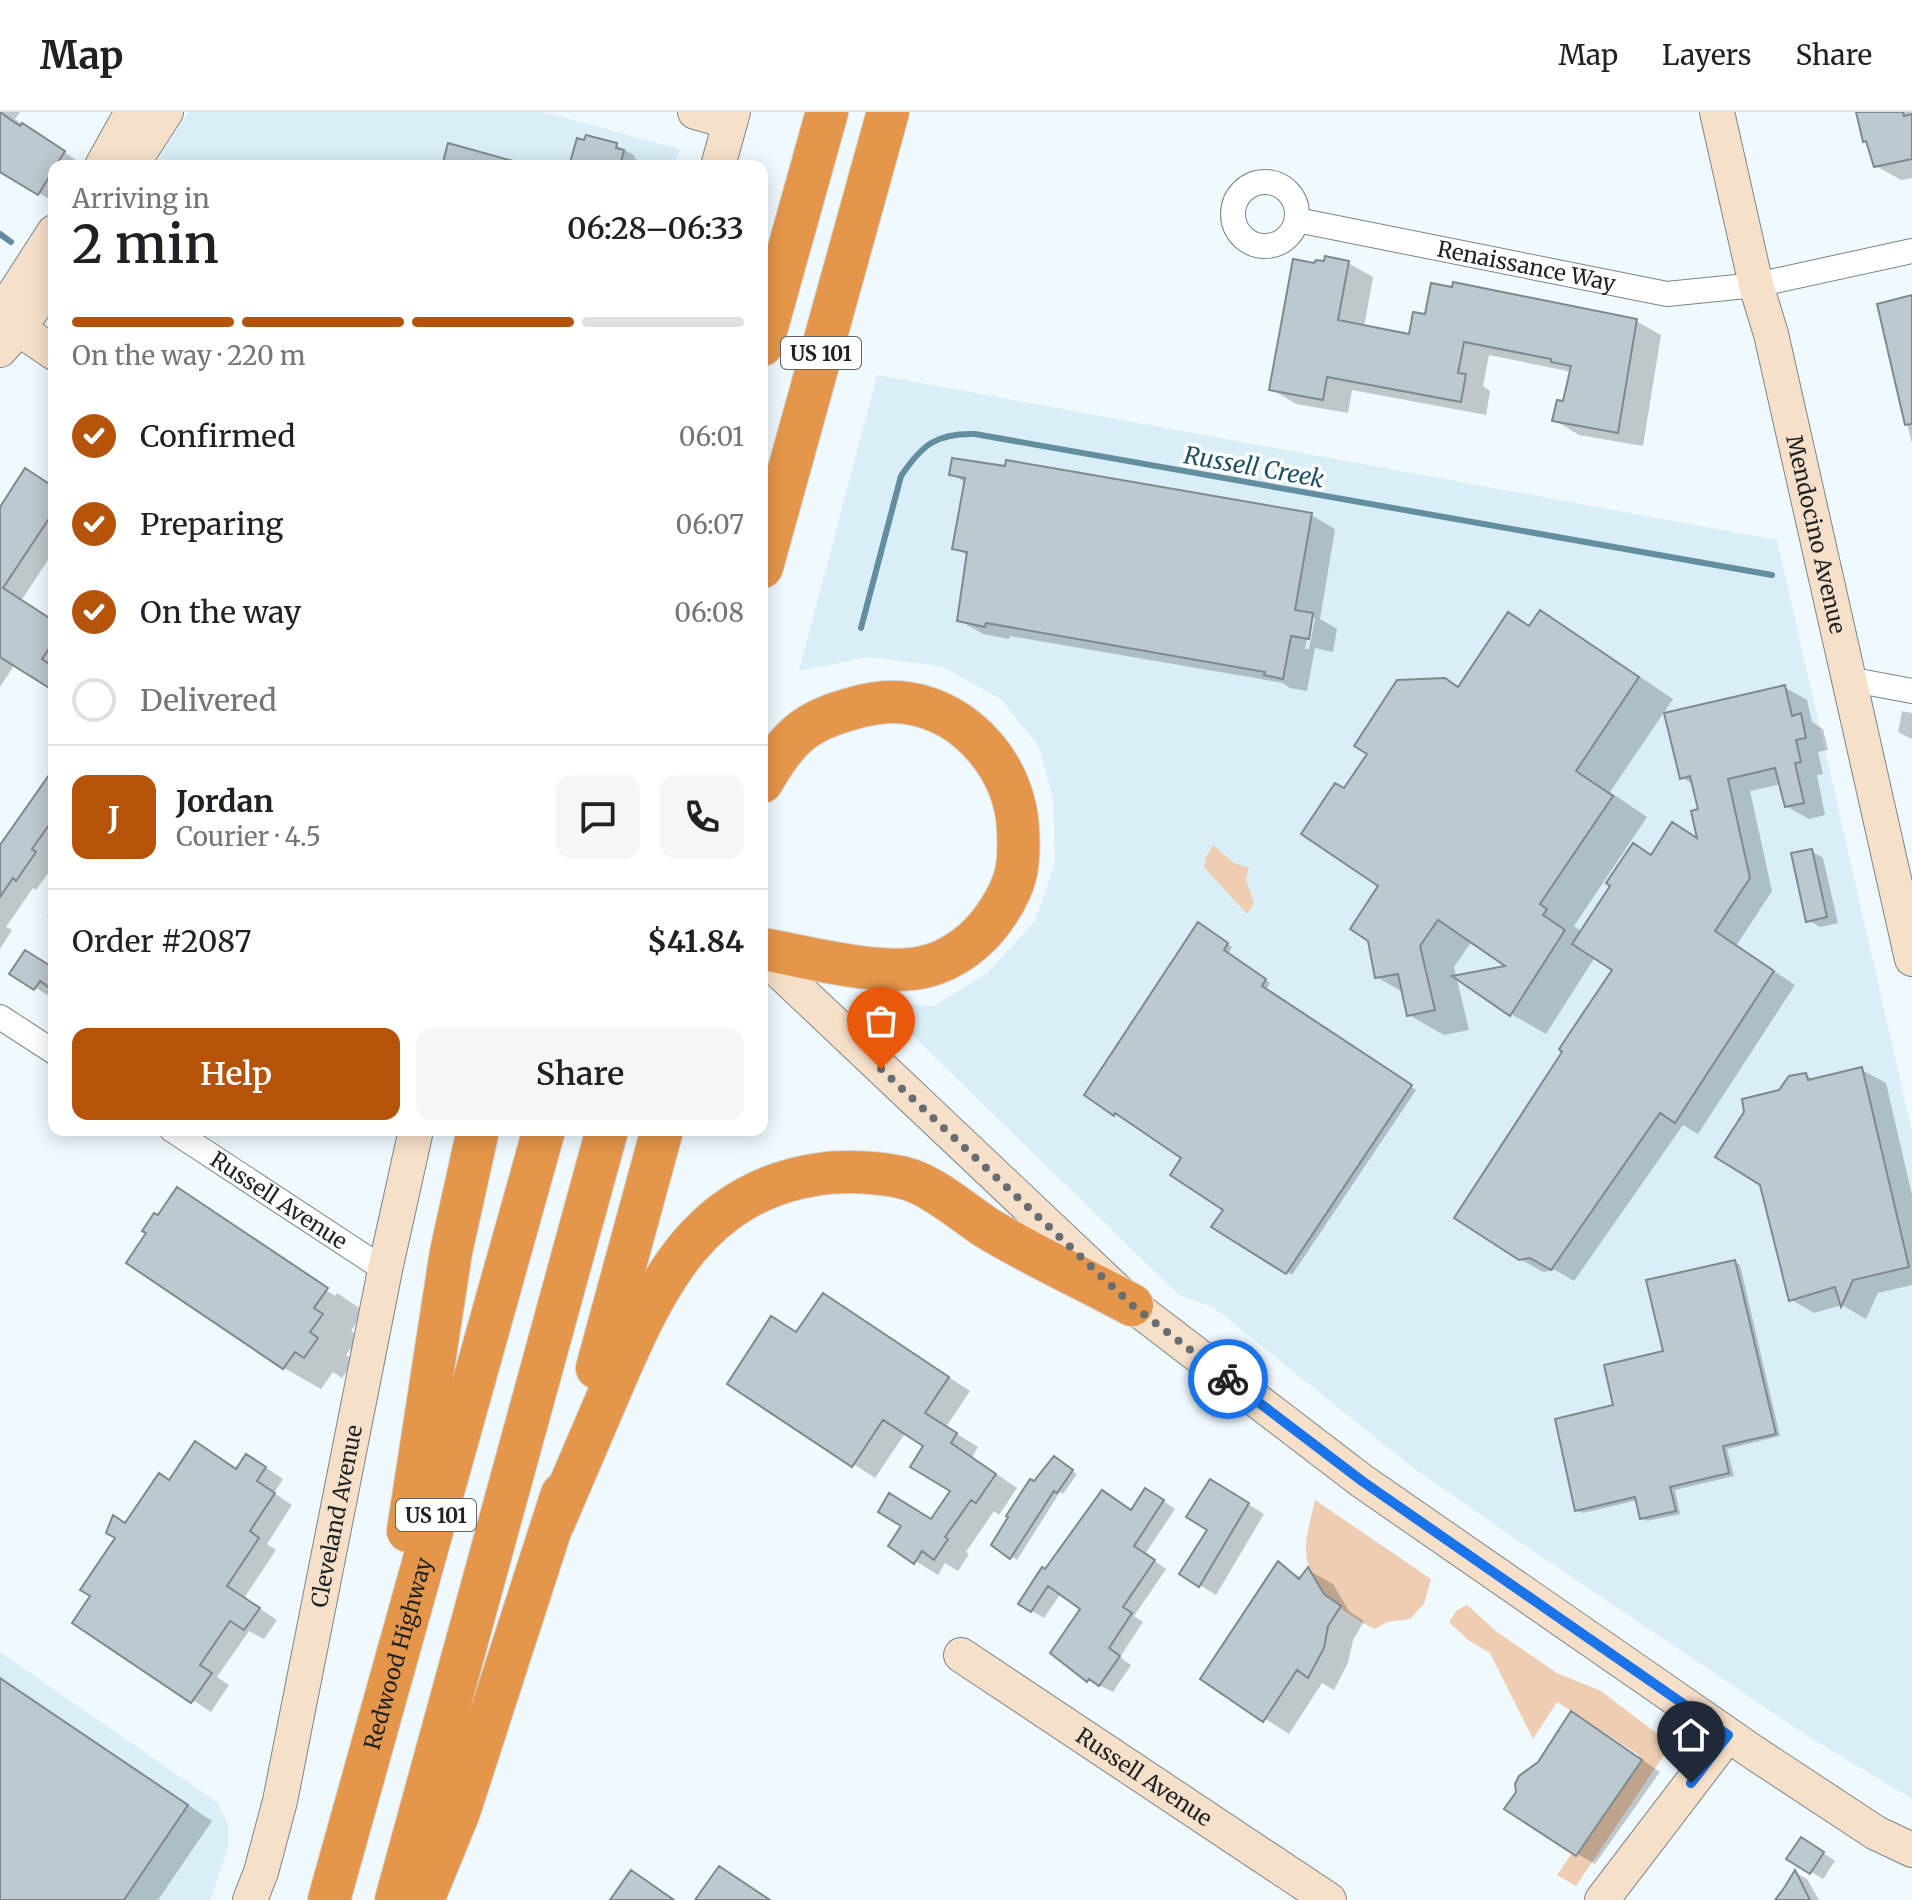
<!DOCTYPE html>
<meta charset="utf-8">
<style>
:root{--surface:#fff;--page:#f6f6f6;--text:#202124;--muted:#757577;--line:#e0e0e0;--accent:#b45309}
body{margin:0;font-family:Merriweather,serif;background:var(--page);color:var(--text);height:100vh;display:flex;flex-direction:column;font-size:30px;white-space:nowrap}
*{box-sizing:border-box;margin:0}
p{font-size:26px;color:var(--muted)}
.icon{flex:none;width:44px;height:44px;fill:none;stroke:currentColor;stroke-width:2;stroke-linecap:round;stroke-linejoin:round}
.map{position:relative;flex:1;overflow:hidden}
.drawer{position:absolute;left:48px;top:48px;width:720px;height:976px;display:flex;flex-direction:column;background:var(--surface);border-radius:16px;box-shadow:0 4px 20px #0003}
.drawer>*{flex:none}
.pin{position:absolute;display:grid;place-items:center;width:68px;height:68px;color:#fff;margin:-82px -34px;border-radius:50% 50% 50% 0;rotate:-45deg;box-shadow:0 0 8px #0007}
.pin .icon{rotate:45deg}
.courier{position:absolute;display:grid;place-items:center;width:80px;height:80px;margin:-40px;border:6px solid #1a73e8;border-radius:50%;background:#fff;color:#222;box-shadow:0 2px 10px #0007}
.summary em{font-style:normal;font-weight:600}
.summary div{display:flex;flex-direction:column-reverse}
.summary{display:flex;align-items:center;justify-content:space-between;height:136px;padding:0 24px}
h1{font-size:52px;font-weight:600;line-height:60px}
.bar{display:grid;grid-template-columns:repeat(4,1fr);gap:12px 8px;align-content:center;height:96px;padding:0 24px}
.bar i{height:10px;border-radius:6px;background:var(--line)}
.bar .current{background:var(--accent)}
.bar p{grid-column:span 4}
.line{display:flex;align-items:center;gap:20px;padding:0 24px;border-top:2px solid var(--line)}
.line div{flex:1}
.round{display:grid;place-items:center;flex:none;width:84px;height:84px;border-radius:16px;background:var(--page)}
ol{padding:0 24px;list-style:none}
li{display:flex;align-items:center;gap:24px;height:88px}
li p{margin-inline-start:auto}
li .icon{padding:8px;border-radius:50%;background:var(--accent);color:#fff;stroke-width:4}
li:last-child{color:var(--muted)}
li i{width:44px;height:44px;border:4px solid var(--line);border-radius:50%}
.button{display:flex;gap:16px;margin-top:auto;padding:16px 24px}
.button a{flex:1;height:92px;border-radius:16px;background:var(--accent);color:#fff;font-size:32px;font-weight:600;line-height:92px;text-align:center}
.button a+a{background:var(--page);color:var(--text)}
header{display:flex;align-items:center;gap:48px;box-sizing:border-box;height:112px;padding:0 40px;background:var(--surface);border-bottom:2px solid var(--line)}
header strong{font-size:38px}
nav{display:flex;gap:44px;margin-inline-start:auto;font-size:28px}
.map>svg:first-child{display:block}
.built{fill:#d9eef7}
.green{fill:#eecdb2}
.shadow{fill:#0003;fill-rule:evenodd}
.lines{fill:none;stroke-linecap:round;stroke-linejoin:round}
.stream{stroke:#628ea0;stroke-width:6}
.building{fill:#bcc9ce;stroke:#7e8a8f;stroke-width:2}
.street-casing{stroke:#7a868b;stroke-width:26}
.secondary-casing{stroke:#7a868b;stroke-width:36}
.highway-casing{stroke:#d2d3d3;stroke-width:44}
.street{stroke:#fff;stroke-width:24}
.secondary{stroke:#f7e0c9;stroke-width:34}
.highway{stroke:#e5964a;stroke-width:42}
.done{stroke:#676d70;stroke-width:8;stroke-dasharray:0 14.4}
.route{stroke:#1a73e8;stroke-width:10}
.labels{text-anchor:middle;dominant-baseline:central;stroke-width:7;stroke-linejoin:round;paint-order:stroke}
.shield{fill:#fff;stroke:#626466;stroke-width:2}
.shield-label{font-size:20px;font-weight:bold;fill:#1e2224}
.street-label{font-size:22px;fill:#1e2224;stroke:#fff}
.water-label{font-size:24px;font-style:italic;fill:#1d5062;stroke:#fff}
</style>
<header>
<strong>Map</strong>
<nav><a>Map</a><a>Layers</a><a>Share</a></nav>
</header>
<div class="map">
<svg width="1912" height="1788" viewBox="0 0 1912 1788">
<rect width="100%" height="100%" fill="#eff9fe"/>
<path class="built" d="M189 0H544L679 37 674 54H154Z
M877 263 1777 428 1912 1020V1687L1812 1627 1514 1426 1412 1355 1213 1195 1179 1183 878 890 934 894 988 860 1035 809 1055 751 1053 687 1039 635 1001 587 941 554 868 545 799 559Z
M0 1540 218 1691 228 1713V1737L210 1788H0Z"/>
<path class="green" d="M1213 733 1234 751 1249 756 1246 768 1254 791 1247 802 1204 755 1206 745Z
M1315 1388 1431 1467 1424 1492 1410 1507 1387 1510 1375 1517C1343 1502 1303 1471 1306 1432 1307 1418 1312 1402 1315 1388Z
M1467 1493 1497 1520 1557 1561 1601 1579 1659 1623 1666 1640 1576 1774 1557 1763 1639 1643 1557 1590 1533 1627 1490 1541 1468 1528 1449 1510 1457 1498Z"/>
<path class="shadow" d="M0 0H20L15 7 82 52 80 54H54V90L2 59Z
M1858 0H1912V66L1901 68 1876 54 1868 31 1865 29Z
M616 33 635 44 634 46 642 51 641 54H571Z
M1348 151 1373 165 1364 215 1410 224 1636 209 1661 223 1643 334 1579 323 1554 308 1565 291 1572 260 1489 243 1483 274 1490 279 1486 303 1352 278 1348 301 1296 292 1271 277 1315 153Z
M1912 186V332L1879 193Z
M951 362 1311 403 1335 417 1320 507 1337 517 1333 540 1315 536 1307 579 1290 576 1283 571 1010 524 1009 527 983 522 959 508 969 444 955 436 966 371ZM1311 506H1315L1309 537H1305Z
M54 376V439L21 489 54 510V577L15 552 0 575V398Z
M1541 501 1575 521 1673 587 1610 680 1647 705 1574 814 1582 820 1652 744 1673 712 1699 727 1701 699 1694 673 1681 665 1784 575 1807 588 1812 610 1823 617 1828 638 1818 640 1823 662 1817 663 1825 703 1809 707 1786 694 1781 672 1750 679 1772 779 1736 834 1795 873 1698 1022 1683 1013 1574 1169 1555 1158 1543 1160 1520 1147 1615 858 1595 845 1546 922 1511 902 1510 855 1472 829 1454 855 1469 918 1444 923 1409 903 1404 881 1377 865 1381 773 1345 679 1531 515Z
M1902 599 1912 601V627L1898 620Z
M54 660V743L50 750 54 753 36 778 33 776 6 815 12 818 0 837V737Z
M1811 739 1823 746 1838 811 1820 815 1808 808Z
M54 794V810L47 805Z
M1199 813 1232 835 1228 842 1270 871 1266 878 1416 978 1292 1163 1239 1128 1225 1097 1184 1045 1121 1003 1120 1005 1086 983Z
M54 858V887L12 861Z
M1862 958 1886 971 1912 1083V1173L1878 1181 1866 1207 1842 1193 1814 1201 1790 1187 1780 980 1805 963 1815 968Z
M178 1077 212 1097V1101L335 1184 337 1181 364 1199 351 1219 359 1225 346 1243 354 1249 342 1266 333 1260 321 1277 284 1256 159 1106Z
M1735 1150 1740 1153 1780 1324 1727 1337 1734 1364 1675 1378 1680 1402 1647 1409 1642 1406 1638 1388 1583 1401 1577 1398 1616 1295 1665 1240Z
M823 1183 970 1279 946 1315 978 1335 972 1345 1017 1376 999 1403 994 1399 966 1440 969 1442 958 1459 945 1451 938 1463 890 1433 932 1409 952 1379 926 1334 906 1320 875 1366 729 1271 798 1222Z
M1054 1347 1077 1362 1063 1382 1060 1380 1017 1448 994 1433 1034 1372Z
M265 1355 283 1367 274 1381 292 1393 267 1432 276 1438 244 1486 277 1508 264 1527 249 1519 217 1565 229 1573 211 1600 75 1510 93 1484 126 1413 170 1370Z
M1227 1379 1264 1402 1216 1483 1182 1462 1210 1418Z
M1159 1386 1175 1397 1145 1442 1166 1457 1134 1504 1143 1510 1120 1545 1131 1553 1113 1580 1088 1568 1059 1548 1082 1497 1061 1481 1044 1506 1032 1499 1046 1459 1132 1400Z
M1278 1452 1302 1466 1308 1458 1333 1472 1349 1499 1364 1509 1353 1528 1348 1551 1334 1578 1322 1571 1289 1622 1203 1567Z
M0 1566 212 1709 158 1788H0Z
M1590 1612 1660 1660 1595 1752 1577 1742 1518 1680Z
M1813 1734 1835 1749 1823 1767 1789 1746Z
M1796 1761 1807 1767 1819 1788H1778Z"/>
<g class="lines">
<path class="stream" d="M0 122 11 130
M861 516 901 364C922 333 936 321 975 322L1772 463"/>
</g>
<path class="building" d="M0 0 20 14 22 11 65 39 38 83 0 60Z
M1856 0H1903L1904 4 1912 2V47L1874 55 1866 29 1863 30Z
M586 23 617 31 616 36 624 38 620 54H569L577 26 584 28Z
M448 31 513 49 512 54H442Z
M1325 144 1349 149 1338 208 1409 222 1413 200 1425 202 1431 171 1452 175 1453 170 1637 207 1618 321 1552 309 1557 288 1563 289 1571 254 1551 250V247L1464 230 1458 261 1466 262 1461 290 1327 265 1323 288 1269 278 1293 147 1314 151 1316 148 1324 149Z
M1912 183V312L1905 313 1877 192Z
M952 346 1005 354 1006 348 1312 401 1295 498 1313 501 1309 527 1291 524 1283 567 1264 563 1265 560 986 511 985 515 957 509 967 440 952 437 965 366 949 363Z
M25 356 54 375V399L3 476 54 509V529L42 547 54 555V579L0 545V395Z
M1540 498 1639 565 1576 659 1613 684 1540 792 1547 797 1543 803 1565 818 1510 904 1452 864 1505 854 1438 808 1420 834 1435 898 1407 904 1398 862 1375 866 1368 829 1350 817 1378 774 1301 722 1335 671 1344 676 1367 642 1354 634 1397 568 1445 566 1458 575 1508 500 1529 514Z
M1785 573 1792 604 1801 601 1806 626 1796 628 1801 650 1795 651 1804 691 1785 695 1775 656 1728 667 1750 766 1715 819 1774 859 1675 1011 1660 1001 1551 1158 1530 1146 1519 1148 1454 1106 1562 940 1559 937 1612 858 1572 832 1610 774 1606 771 1633 731 1651 743 1672 710 1697 726 1691 699 1698 697 1690 664 1680 667 1664 601Z
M54 656V706L32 737 36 740 16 769 13 766 0 785V733Z
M1812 737 1827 805 1806 810 1791 741Z
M1198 810 1228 831 1224 838 1266 867 1262 874 1412 973 1286 1162 1211 1115 1223 1098 1170 1063 1181 1046 1115 1001 1114 1004 1084 983Z
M25 838 54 856V879L40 869 34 878 9 862Z
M1862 955 1909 1155 1853 1168 1841 1195 1835 1175 1789 1189 1760 1073 1715 1045 1744 1000 1742 987 1779 978 1789 964 1806 961 1808 968Z
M177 1075 328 1176 314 1196 323 1202 310 1220 318 1226 304 1246 295 1240 283 1257 126 1151 146 1121 142 1119 154 1101 158 1103Z
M1735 1148 1776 1322 1723 1334 1729 1361 1670 1375 1676 1399 1640 1407 1635 1385 1575 1399 1555 1307 1613 1293 1604 1253 1663 1239 1646 1168Z
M823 1181 949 1265 925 1301 957 1321 951 1331 996 1362 976 1391 971 1388 945 1425 948 1427 934 1448 922 1439 914 1452 888 1434 901 1414 878 1400 889 1381 931 1407 950 1379 910 1355 923 1334 883 1308 852 1355 727 1272 771 1204 796 1220Z
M195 1329 236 1357 246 1342 266 1355 257 1369 275 1381 250 1419 259 1426 227 1474 260 1496 244 1518 230 1509 200 1553 212 1561 191 1591 72 1511 90 1484 80 1478 115 1426 106 1421 113 1403 125 1411 159 1361 169 1368Z
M1054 1344 1073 1358 1057 1381 1054 1379 1010 1447 991 1433 1008 1405 1006 1404 1030 1367 1034 1369Z
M1210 1367 1249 1391 1199 1475 1179 1462 1207 1418 1186 1405Z
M1145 1376 1164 1388 1134 1434 1155 1448 1123 1495 1132 1501 1109 1536 1120 1544 1099 1574 1089 1567 1087 1570 1050 1541 1080 1497 1048 1474 1031 1500 1018 1492 1042 1455 1045 1457 1102 1378 1131 1398Z
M1278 1449 1299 1467 1308 1455 1324 1482 1341 1494 1328 1514 1324 1536 1308 1566 1297 1558 1263 1610 1200 1567Z
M0 1566 188 1693 124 1788H0Z
M1571 1599 1642 1648 1576 1744 1504 1697 1516 1680 1515 1672 1519 1664 1538 1650Z
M1801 1725 1824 1740 1810 1762 1786 1747Z
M719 1754 770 1788H695Z
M631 1758 674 1788H610Z
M1795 1758 1810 1788H1775L1784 1776Z"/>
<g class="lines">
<g class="street-casing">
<g id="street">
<circle cx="1265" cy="102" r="32"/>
<path id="s1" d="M1297 108 1667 182 1756 173 1912 139"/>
<path d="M1848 567 1912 579"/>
<path d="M0 905 54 940"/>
<path id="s2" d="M172 1018 385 1158"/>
</g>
</g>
<g class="secondary-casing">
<g id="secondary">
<path d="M695 0 730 10"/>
<path id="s3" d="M1717 0 1756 173 1771 222 1912 847"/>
<path d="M102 54 132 0"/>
<path d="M131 54 166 0"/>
<path d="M718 54 733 0"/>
<path d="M0 204 54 120"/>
<path d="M0 204 54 241"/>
<path d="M0 238 19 216 54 167"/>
<path d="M762 843 1132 1193 1362 1369 1753 1640 1876 1721 1912 1738"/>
<path id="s4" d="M961 1543 1329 1788"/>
<path id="s5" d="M250 1788 261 1760 280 1689 385 1158 416 1018"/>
<path d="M1602 1788 1728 1623"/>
</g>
</g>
<g class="highway-casing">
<g id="highway">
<path d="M762 233 827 0"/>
<path d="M762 455 888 0"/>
<path d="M762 670C773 651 785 632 803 618 815 609 833 602 847 598 867 592 886 588 907 591 968 600 1015 656 1018 717 1020 754 1017 772 996 803 979 828 954 848 924 855 880 865 808 845 762 837"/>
<path d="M597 1256 662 1018"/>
<path d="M554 1410C574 1363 594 1317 614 1270 657 1171 700 1079 820 1062 845 1058 892 1060 916 1070 942 1081 964 1101 987 1116 1033 1144 1084 1167 1132 1193"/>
<path d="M408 1419 451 1140 478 1018"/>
<path id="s6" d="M329 1788 544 1018"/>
<path d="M396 1788 607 1018"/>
<path d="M423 1788 459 1700 562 1382"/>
</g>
</g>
<use href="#street" class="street"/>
<use href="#secondary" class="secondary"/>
<use href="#highway" class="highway"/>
</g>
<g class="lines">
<path class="done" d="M881 957 1132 1193 1228 1267"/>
<path class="route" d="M1228 1267 1362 1369 1728 1623 1691 1671"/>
</g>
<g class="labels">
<g class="shield">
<rect x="781" y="225" width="80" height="32" rx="6"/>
<rect x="396" y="1387" width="80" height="32" rx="6"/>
</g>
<g class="shield-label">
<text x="821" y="241">US 101</text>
<text x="436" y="1403">US 101</text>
</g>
<g class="street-label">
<text stroke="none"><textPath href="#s1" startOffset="234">Renaissance Way</textPath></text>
<text stroke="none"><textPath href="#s3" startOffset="434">Mendocino Avenue</textPath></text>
<text stroke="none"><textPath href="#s2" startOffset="128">Russell Avenue</textPath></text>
<text stroke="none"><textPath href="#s5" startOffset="394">Cleveland Avenue</textPath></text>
<text stroke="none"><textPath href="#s6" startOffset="256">Redwood Highway</textPath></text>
<text stroke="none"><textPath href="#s4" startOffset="220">Russell Avenue</textPath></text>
</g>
<g class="water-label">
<text transform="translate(1254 355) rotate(10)">Russell Creek</text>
</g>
</g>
</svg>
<div class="pin" style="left:881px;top:957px;background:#ea580c"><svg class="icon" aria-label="bag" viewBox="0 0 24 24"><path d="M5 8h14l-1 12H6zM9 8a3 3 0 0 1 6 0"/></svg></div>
<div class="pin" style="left:1691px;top:1671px;background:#1f2937"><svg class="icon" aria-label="home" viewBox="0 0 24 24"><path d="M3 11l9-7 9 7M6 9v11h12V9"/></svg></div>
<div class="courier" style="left:1228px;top:1267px"><svg class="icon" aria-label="bike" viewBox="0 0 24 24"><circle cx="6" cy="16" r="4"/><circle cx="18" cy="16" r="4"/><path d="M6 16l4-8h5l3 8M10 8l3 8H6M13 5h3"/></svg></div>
<section class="drawer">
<div class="summary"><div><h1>2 min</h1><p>Arriving in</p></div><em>06:28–06:33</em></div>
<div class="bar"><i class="current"></i><i class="current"></i><i class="current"></i><i></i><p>On the way · 220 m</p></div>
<ol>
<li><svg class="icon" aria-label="check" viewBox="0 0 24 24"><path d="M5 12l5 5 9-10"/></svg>Confirmed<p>06:01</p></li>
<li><svg class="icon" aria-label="check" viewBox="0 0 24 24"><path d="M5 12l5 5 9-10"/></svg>Preparing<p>06:07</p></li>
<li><svg class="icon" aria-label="check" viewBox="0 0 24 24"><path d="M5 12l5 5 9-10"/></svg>On the way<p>06:08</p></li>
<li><i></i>Delivered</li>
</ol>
<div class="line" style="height:144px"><b class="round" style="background:var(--accent);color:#fff">J</b><div><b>Jordan</b><p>Courier · 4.5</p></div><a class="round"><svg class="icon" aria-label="chat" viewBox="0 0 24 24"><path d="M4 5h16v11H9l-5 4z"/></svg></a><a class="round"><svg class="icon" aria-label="phone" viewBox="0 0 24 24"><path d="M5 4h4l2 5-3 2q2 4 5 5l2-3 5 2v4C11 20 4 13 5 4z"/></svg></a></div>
<div class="line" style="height:104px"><div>Order #2087</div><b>$41.84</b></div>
<div class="button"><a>Help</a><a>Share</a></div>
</section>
</div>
